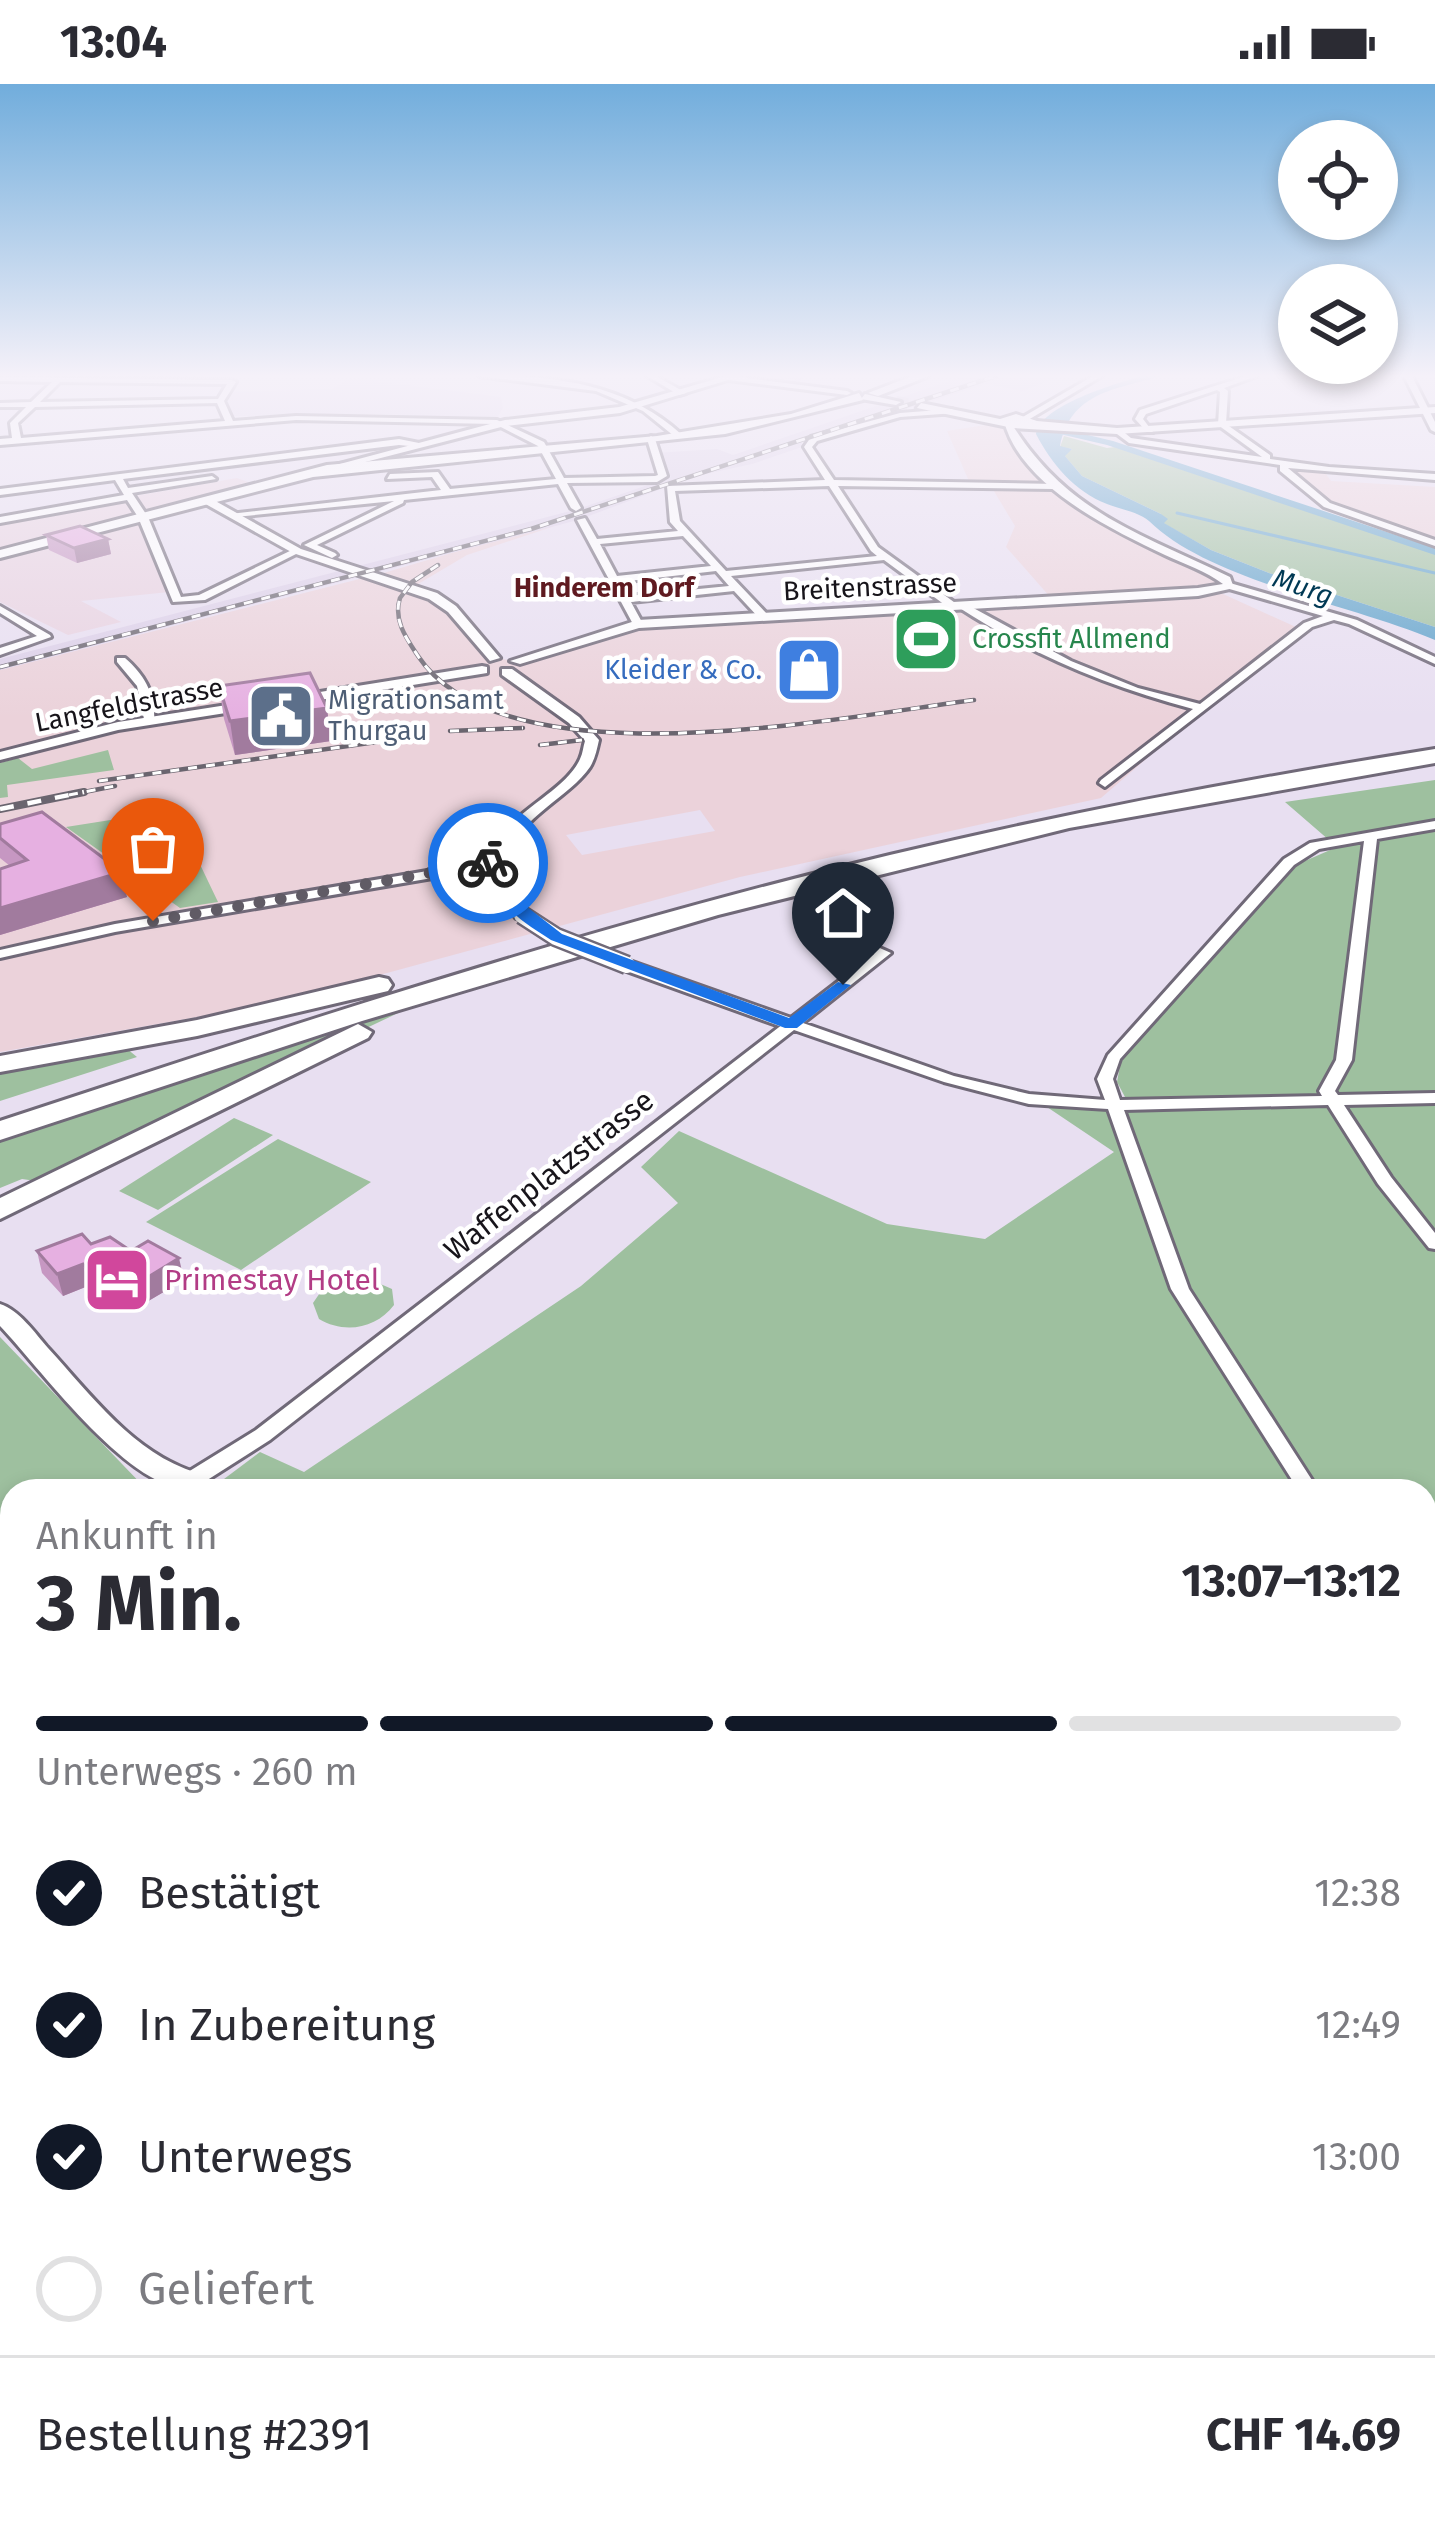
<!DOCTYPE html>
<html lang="de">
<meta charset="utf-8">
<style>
:root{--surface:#fff;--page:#f2f2f3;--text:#2b2b33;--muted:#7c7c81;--line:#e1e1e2;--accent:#111827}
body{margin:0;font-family:"Fira Sans",sans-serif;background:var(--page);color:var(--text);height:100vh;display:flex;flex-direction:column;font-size:45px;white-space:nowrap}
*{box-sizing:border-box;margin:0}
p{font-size:39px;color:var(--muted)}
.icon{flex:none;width:66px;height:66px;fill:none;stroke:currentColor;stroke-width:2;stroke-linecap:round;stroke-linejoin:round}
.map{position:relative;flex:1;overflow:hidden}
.side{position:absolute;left:0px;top:1395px;width:1437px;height:1059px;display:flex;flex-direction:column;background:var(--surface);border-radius:36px 36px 0 0;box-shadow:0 6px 18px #0003}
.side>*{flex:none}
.buttons{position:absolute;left:1278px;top:36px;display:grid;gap:24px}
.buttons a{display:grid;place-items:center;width:120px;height:120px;border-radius:50%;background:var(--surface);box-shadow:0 6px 18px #0003;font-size:60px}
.pin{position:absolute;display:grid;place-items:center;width:102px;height:102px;color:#fff;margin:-123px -51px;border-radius:50% 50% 50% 0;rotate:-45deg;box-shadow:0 0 12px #0007}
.pin .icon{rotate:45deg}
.courier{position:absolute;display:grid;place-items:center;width:120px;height:120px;margin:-60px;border:9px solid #1a73e8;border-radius:50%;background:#fff;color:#222;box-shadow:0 3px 15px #0007}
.summary em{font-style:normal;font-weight:700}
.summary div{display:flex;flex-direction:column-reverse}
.summary{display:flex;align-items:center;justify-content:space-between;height:204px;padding:0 36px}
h1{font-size:78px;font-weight:700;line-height:90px}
.bar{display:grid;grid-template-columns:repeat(4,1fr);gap:18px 12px;align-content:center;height:144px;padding:0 36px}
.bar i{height:15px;border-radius:9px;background:var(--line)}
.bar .current{background:var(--accent)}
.bar p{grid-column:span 4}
.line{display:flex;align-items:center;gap:30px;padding:0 36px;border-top:3px solid var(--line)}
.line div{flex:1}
ol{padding:0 36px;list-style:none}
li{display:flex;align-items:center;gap:36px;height:132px}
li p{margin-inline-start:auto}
li .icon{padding:12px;border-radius:50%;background:var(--accent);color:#fff;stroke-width:4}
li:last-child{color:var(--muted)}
li i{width:66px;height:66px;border:6px solid var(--line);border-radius:50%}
.status{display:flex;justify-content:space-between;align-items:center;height:84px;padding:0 60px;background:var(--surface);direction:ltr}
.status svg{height:33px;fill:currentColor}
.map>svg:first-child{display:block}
.commercial{fill:#e8d2e0}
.industrial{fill:#ebd2da;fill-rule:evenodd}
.built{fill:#dcd0e8}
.green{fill:#9ec09f}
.water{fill:#5fa2ca}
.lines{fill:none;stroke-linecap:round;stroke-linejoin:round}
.stream{stroke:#5fa2ca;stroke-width:3}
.canal{fill:#5fa2ca;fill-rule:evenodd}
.secondary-tunnel{stroke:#c9c1d1;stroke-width:12;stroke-dasharray:12 6;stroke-linecap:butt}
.minor-casing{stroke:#706978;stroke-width:6}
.tertiary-casing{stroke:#706978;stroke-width:6}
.secondary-casing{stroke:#706978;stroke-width:6}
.primary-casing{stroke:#706978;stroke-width:6}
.motorway-casing{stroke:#706978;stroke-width:6}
.minor{fill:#fff;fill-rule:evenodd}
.tertiary{fill:#fff;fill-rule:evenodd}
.secondary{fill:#fff;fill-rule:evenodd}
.primary{fill:#fff;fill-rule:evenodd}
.motorway{fill:#fff;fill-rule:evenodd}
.rail-far1-casing{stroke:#6a656f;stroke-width:4.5}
.rail-casing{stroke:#6a656f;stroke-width:8}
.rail-far1{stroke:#fff;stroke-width:3;stroke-dasharray:9;stroke-linecap:butt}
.rail{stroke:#fff;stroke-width:4.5;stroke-dasharray:14;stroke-linecap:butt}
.tertiary-bridge-casing{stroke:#706978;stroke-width:21;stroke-linecap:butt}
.tertiary-bridge{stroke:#fff;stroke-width:16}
.wall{fill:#c697c2}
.shaded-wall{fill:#a17b9e}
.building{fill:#e6b0e1;stroke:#a17b9e;stroke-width:3}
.route{fill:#1a73e8}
.done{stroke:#605b65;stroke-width:12;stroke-dasharray:0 21.6}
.labels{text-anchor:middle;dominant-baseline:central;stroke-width:9;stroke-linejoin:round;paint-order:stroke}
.far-street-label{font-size:27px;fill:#17141a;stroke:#fff}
.far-water-label{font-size:27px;font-style:italic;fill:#003954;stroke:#fff}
.far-neighbourhood-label{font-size:27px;font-weight:bold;fill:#5f1a20;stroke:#fff}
.far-leisure-label{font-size:27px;fill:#27864d;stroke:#fff;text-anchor:start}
.far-shop-label{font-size:27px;fill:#366cbe;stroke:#fff;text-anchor:end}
.far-service-label{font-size:27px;fill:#4e5e75;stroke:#fff;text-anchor:start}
.street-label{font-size:30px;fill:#17141a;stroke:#fff}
.hotel-label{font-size:30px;fill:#b23c85;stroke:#fff;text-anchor:start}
</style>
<div class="status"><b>13:04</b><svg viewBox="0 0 49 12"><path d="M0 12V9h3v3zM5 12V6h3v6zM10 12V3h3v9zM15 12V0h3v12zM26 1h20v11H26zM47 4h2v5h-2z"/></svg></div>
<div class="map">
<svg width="1435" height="2452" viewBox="0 0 1435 2452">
<rect width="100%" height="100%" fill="#e8dff1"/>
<path class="commercial" d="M237 394 256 401 0 467V436Z
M143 433 169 508 81 517 121 538 68 551 0 518V470Z"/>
<path class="industrial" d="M1005 338 1077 418 1230 502 1056 519 1223 510 1309 549 1205 624 1101 714 740 793 365 895 214 930 0 968V586L387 488 570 434 576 435 467 471 413 503 433 512 494 574 516 577 611 546 1051 514 1006 463 1015 442 992 404H972L947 347ZM700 726 715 747 582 771 566 751Z
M1301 383 1323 386 1331 397 1435 403V456L1323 416 1290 387Z"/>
<path class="built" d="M964 292H1061L1023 307 987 300 802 357V363L752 380 696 392 578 436 0 586V575L578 425 671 393 655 369 717 365 733 371Z
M351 294 501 313 503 324 497 334 489 336 388 330 233 332 220 317 226 308 332 305Z"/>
<path class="green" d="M1064 352 1107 364 1123 362 1435 465V543L1269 489 1211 466 1163 439 1161 430 1082 392 1064 371 1072 365 1060 363Z
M108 666 114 686 7 701 8 713 0 714V679L18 674 32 685Z
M1435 696V2452H0V1253L148 1407H12V2442H1425V1407H208L260 1368 304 1388 581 1202 678 1119 641 1083 679 1047 887 1140 985 1155 1114 1068 1047 1023 1133 1028 1117 998 1121 976 1298 780 1337 763 1285 718Z
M174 726 218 818 180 824 66 743Z
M417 920 43 1098 22 1095 0 1104V1058Z
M126 964 137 973 0 1017V985Z
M234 1034 273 1051 158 1126 119 1107Z
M278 1055 371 1098 241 1186 146 1138Z
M362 1192 392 1205 394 1221C376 1245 344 1250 319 1235L313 1219 324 1203Z"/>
<path class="water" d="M1142 292H1161C1114 306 1071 308 1060 362L1072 365 1065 372 1082 392 1161 430 1168 435 1164 439 1211 466 1269 489 1435 543V556C1353 521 1210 497 1149 437 1139 428 1119 425 1107 420 1075 408 1051 379 1036 350 1041 321 1115 300 1142 292Z"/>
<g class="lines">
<path class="stream" d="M1177 429 1435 489"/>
<path class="canal" d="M1050 342 1113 357 1435 464V471L1107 361 1047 347Z"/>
<path class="secondary-tunnel" d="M896 318 921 322"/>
<g class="minor-casing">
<path id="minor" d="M479 292C551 290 627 300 681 350L674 352 643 327 596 307Z
M647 292H656L686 309 679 311Z
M732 292 847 307 851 309 847 311 728 296Z
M1093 292H1102L1028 336 1021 334Z
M1246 292H1257L1224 304 1228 307 1226 340 1270 371V375L1329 383 1435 390V396L1288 384 1330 419 1435 456V462L1324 423 1280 387V381L1129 359 1113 347 1120 345 1131 354 1262 373 1218 341 1220 308 1217 306 1146 330 1143 335 1153 348H1147L1135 335 1140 326Z
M1404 292H1412L1435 338V348L1431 346Z
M0 293 232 296 236 298 224 317 233 337 296 332 497 336 544 358 564 394 655 392 658 391 647 355 651 352 655 355 667 392 657 398 567 399 581 424 576 427 571 424 558 400 404 416 403 419 317 461 335 469 337 471 332 474 304 461 394 417 235 433 230 430 441 406 432 393 387 395 390 390 438 388 450 405 556 395 538 362 495 340 296 336 0 361V355L12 354 10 339 26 323H0V319L31 318 52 298 0 297ZM60 298 227 300 218 315 40 318ZM217 319 225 337 21 354 18 339 35 323Z
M952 325 955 329 900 333 817 357 812 363 834 396 1057 400 1054 405 838 402 878 463 958 521 966 520 1071 577 1138 604 1200 620 1304 539 1323 532 1226 504 1225 502 1230 499 1357 536 1435 573V580L1349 540 1334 536 1312 543 1105 703 1099 699 1101 696 1193 625C1109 603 1030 570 958 523L949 524 884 476 731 492 768 531V535H760L734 507 631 518 643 540 634 542 577 436 585 434 597 455 678 447 670 438 667 402 825 396 804 363 811 353 900 329ZM829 402 871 467 877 472 726 487 680 437 675 407ZM683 452 711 482 617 492 600 460ZM716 487 729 502 628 512 620 498Z
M399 355 424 360 420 363 399 361 123 395 128 404 212 392 216 395 132 409 148 433 181 513 199 511 294 465 302 467 205 516 173 518 138 433 127 416 0 439V433L124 411 115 396 0 411V405Z
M0 522 50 551 51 553 0 571V564L37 552 0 529Z
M117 574H125C145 591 156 612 154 637L144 635 137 602 117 578Z
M1435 737V745L1377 755 1352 976 1335 1007 1338 1011 1435 1009V1019L1344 1021 1391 1093 1435 1149V1165L1429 1164 1378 1100 1328 1021 1124 1026 1189 1205 1319 1407H1299L1171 1205 1108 1025 1029 1020 944 998 794 946 270 1356 190 1407H168L188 1388 256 1346 874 870 854 863 806 826V820H816L864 857 891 869 803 939 954 992 1029 1010 1105 1016 1097 995 1108 971 1284 775 1310 759ZM1364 757 1336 976 1319 1007 1322 1012 1120 1016 1113 995 1120 975 1294 781 1319 765Z
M498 775 505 779 503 782 115 848 0 874V866L115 840Z
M1435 1497V1523L1425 1530V1504Z
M12 1522V1541L0 1547V1528Z
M12 1547V1567L0 1573V1553Z
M1425 1640 1435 1644V1665L1425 1661Z
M882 2442H915L911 2452H878Z"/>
</g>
<g class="tertiary-casing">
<path id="tertiary" d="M1004 337H1010C1065 428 1139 449 1230 493L1234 504 1198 512 639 544 520 580 510 577 638 536 1198 504 1223 500C1206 487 1184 480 1165 471 1108 444 1020 401 1004 337Z
M202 414H210L301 465 437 509 456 522 500 574 490 577 448 528 429 515 293 469 202 418Z
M482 582 487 583V589L295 620 288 616 295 612Z
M502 585H512L579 633 599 656C597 665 595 675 590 683 566 719 490 746 509 800 513 810 524 821 530 831L522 836 516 834C510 824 500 813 495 802 468 741 561 718 580 675 583 669 583 663 585 657L569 639 502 591Z
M246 618 251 619V625L118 646 0 676V668L118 638Z
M627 876 797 936 800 940 797 944H785L621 885 619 881Z"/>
</g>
<g class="secondary-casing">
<path id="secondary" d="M726 292H741L620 329 505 342 342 384 336 381 505 336 619 323Z
M865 310 901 318 896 321 861 315Z
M921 319 1000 335 1016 330 1037 337 1117 344 1435 323V329L1117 350 1013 344 917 324Z
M0 1220C19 1226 35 1249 48 1264 92 1312 133 1369 197 1389L201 1396 197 1403C138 1420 38 1281 0 1242Z"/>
</g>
<g class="primary-casing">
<path id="primary" d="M912 292H929L878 312 868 309Z
M859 309 863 316 725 350 313 393 0 474V466L327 381 657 352 791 330Z"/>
</g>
<g class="motorway-casing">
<path id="motorway" d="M1435 665V679L1069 744 718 831 362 937 0 1056V1037C294 940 589 843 890 771 1070 728 1252 694 1435 665Z
M379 893 388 895 392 901 388 907 197 952 0 988V972L197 936Z
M358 940 372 948 368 954 0 1135V1114Z"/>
</g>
<use href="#minor" class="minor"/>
<use href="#tertiary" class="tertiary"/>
<use href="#secondary" class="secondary"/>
<use href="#primary" class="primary"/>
<use href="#motorway" class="motorway"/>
<g class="rail-far1-casing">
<path id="rail-far1" d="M438 481 412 498 400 514C393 536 406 554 418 572 505 702 841 633 974 616
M0 583 531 445 996 292
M450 647 523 644
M540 661 582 656
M99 697 412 653
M69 711 115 702"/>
</g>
<g class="rail-casing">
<path id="rail" d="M0 725 84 708"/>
</g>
<use href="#rail-far1" class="rail-far1"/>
<use href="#rail" class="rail"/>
<g class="tertiary-bridge-casing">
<path id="tertiary-bridge" d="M522 831 556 853 627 881"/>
</g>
<use href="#tertiary-bridge" class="tertiary-bridge"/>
</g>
<path class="wall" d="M765 292H808L800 296Z
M46 451 108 455 111 470 77 479 49 466Z
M219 602 327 624 331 657 235 671 224 635Z
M0 740 127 813 0 851V785L10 782 0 774Z
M91 1160 131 1167 184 1196 145 1219 123 1206 102 1219 88 1202 63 1212 42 1189 37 1167Z"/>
<path class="shaded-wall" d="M108 455 111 470 77 479 74 464Z
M327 624 331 657 235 671 230 637Z
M122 788 127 813 0 851V824Z
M179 1174 184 1196 145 1219 140 1198Z
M83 1180 88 1202 63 1212 57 1190Z
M118 1184 123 1206 102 1219 96 1197Z"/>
<path class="building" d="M80 442 108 455 74 464 46 451Z
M310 589 327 624 230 637 219 602Z
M42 728 122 788 0 824V785L27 776 0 754V740Z
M82 1150 91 1160 110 1153 131 1167 148 1157 179 1174 140 1198 118 1184 96 1197 83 1180 57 1190 37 1167Z"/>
<linearGradient id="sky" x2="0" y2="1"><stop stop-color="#71addc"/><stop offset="0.46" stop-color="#f5f1f9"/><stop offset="1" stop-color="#f5f1f9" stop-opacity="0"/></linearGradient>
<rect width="1435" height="635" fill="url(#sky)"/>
<path class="route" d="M483 776H503L513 812 562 850 789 934 838 898 851 901 797 944H785L551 856C516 833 501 826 492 784L483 782Z"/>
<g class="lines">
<path class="done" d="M153 837 488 779"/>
</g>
<defs>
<g id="stadium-square" transform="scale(3.45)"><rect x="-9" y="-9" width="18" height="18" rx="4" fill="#2e9e5b" stroke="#fff"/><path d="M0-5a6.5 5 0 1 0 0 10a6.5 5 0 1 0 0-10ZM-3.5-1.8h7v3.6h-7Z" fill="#fff"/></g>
<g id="shop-square" transform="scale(3.45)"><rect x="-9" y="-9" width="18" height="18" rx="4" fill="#3f7fe0" stroke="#fff"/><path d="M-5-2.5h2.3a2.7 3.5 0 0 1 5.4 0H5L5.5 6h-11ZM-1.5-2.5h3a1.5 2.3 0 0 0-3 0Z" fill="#fff"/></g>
<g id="civic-square" transform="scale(3.45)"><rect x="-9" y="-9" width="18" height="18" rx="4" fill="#5c6f8a" stroke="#fff"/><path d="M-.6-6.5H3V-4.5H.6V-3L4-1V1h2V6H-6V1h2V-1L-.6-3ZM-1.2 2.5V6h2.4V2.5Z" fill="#fff"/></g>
<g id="hotel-square" transform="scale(3.45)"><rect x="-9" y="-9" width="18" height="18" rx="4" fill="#d1479c" stroke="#fff"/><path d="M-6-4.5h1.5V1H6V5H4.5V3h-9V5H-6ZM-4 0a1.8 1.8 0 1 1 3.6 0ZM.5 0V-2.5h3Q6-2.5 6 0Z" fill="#fff"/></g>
</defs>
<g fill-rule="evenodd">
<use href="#stadium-square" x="926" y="555"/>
<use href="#shop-square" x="809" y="586"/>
<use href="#civic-square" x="281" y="632"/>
<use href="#hotel-square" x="117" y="1196"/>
</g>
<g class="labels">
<g class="far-street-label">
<text transform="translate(870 503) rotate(-3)">Breitenstrasse</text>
<text transform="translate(129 621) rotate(-11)">Langfeldstrasse</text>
</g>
<g class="far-water-label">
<text transform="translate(1303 503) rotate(19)">Murg</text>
</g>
<g class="far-neighbourhood-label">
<text x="604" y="504">Hinderem Dorf</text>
</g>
<g class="far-leisure-label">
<text x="972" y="555">Crossfit Allmend</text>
</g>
<g class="far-shop-label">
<text x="762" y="586">Kleider &amp; Co.</text>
</g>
<g class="far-service-label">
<text x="328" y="616">Migrationsamt<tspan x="328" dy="31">Thurgau</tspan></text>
</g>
<g class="street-label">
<text transform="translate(549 1091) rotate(-38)">Waffenplatzstrasse</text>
</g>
<g class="hotel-label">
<text x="164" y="1196">Primestay Hotel</text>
</g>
</g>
</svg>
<div class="buttons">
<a><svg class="icon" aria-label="locate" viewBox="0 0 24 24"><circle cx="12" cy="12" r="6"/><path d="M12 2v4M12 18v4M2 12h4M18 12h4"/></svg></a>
<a><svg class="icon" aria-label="layers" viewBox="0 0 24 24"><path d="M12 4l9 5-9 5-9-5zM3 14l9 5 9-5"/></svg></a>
</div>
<div class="pin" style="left:153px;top:837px;background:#ea580c"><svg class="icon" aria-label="bag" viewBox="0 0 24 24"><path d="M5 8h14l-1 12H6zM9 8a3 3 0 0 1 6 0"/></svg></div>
<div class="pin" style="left:843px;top:901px;background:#1f2937"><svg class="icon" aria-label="home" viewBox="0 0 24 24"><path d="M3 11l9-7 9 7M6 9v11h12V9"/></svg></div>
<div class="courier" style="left:488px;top:779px"><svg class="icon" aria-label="bike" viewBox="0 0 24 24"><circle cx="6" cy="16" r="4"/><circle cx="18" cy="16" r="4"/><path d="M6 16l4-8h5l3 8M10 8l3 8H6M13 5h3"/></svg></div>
<section class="side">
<div class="summary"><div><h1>3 Min.</h1><p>Ankunft in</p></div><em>13:07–13:12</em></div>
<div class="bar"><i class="current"></i><i class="current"></i><i class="current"></i><i></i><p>Unterwegs · 260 m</p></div>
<ol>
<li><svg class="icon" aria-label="check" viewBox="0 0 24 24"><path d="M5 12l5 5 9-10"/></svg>Bestätigt<p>12:38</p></li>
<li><svg class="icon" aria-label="check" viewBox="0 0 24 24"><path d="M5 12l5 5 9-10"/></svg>In Zubereitung<p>12:49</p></li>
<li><svg class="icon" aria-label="check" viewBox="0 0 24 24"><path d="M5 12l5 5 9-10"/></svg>Unterwegs<p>13:00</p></li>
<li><i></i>Geliefert</li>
</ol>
<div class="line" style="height:156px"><div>Bestellung #2391</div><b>CHF 14.69</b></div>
</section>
</div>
